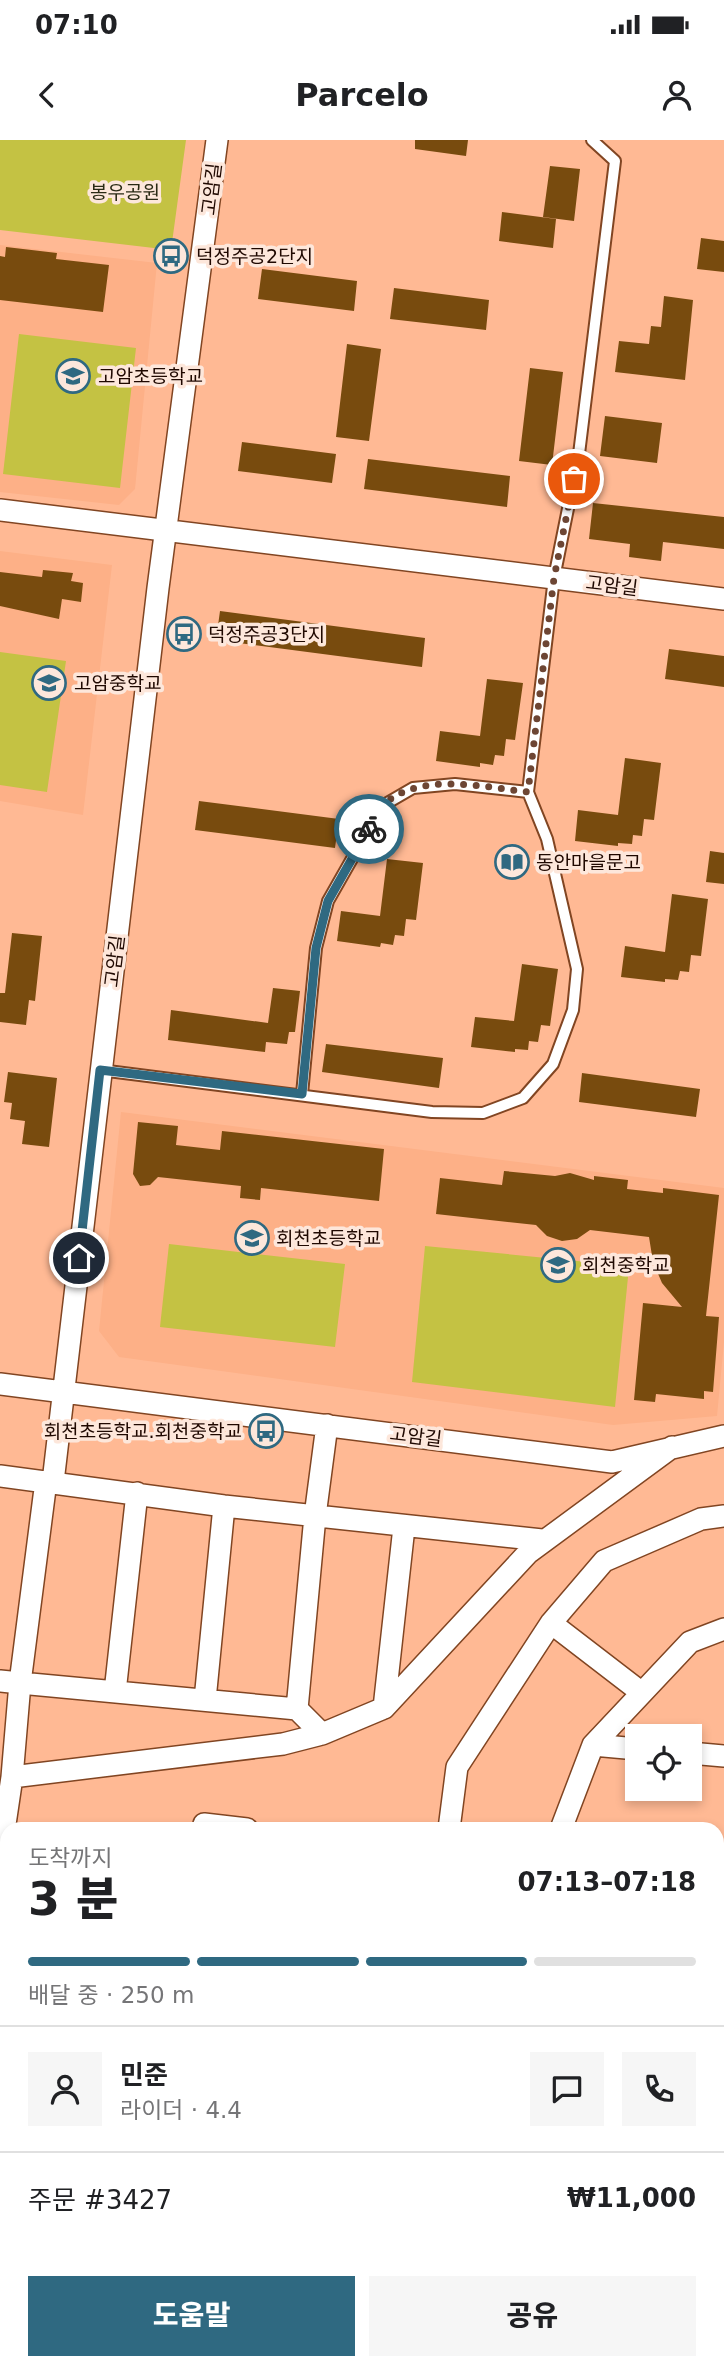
<!DOCTYPE html>
<html lang="ko">
<meta charset="utf-8">
<style>
:root{--surface:#fff;--page:#f6f6f6;--text:#202124;--muted:#757577;--line:#e0e0e0;--accent:#2f6981}
body{margin:0;font-family:"DejaVu Sans","Noto Sans KR",sans-serif;background:var(--page);color:var(--text);height:100vh;display:flex;flex-direction:column;font-size:26px;white-space:nowrap}
*{box-sizing:border-box;margin:0}
p{font-size:23px;color:var(--muted)}
.icon{flex:none;width:38px;height:38px;fill:none;stroke:currentColor;stroke-width:2;stroke-linecap:round;stroke-linejoin:round}
.map{position:relative;flex:1;overflow:hidden}
.sheet{position:absolute;left:0px;top:1682px;width:724px;height:548px;display:flex;flex-direction:column;background:var(--surface);border-radius:21px 21px 0 0;box-shadow:0 4px 10px #0003}
.sheet>*{flex:none}
.fabs{position:absolute;left:625px;top:1584px;display:grid;gap:14px}
.fabs a{display:grid;place-items:center;width:77px;height:77px;border-radius:0px;background:var(--surface);box-shadow:0 4px 10px #0003;font-size:35px}
.pin{position:absolute;display:grid;place-items:center;width:60px;height:60px;color:#fff;margin:-30px;border:4px solid #fff;border-radius:50%;box-shadow:0 2px 7px #0007}
.courier{position:absolute;display:grid;place-items:center;width:70px;height:70px;margin:-35px;border:5px solid #2f6981;border-radius:50%;background:#fff;color:#222;box-shadow:0 2px 9px #0007}
.head em{font-style:normal;font-weight:800}
.head div{display:flex;flex-direction:column-reverse}
.head{display:flex;align-items:center;justify-content:space-between;height:119px;padding:0 28px}
h1{font-size:46px;font-weight:800;line-height:52px}
.bar{display:grid;grid-template-columns:repeat(4,1fr);gap:10px 7px;align-content:center;height:84px;padding:0 28px}
.bar i{height:9px;border-radius:5px;background:var(--line)}
.bar .current{background:var(--accent)}
.bar p{grid-column:span 4}
.line{display:flex;align-items:center;gap:18px;padding:0 28px;border-top:2px solid var(--line)}
.line div{flex:1}
.round{display:grid;place-items:center;flex:none;width:74px;height:74px;border-radius:0px;background:var(--page)}
.primary-button{display:flex;gap:14px;margin-top:auto;padding:14px 28px}
.primary-button a{flex:1;height:80px;border-radius:0px;background:var(--accent);color:#fff;font-size:28px;font-weight:800;line-height:80px;text-align:center}
.primary-button a+a{background:var(--page);color:var(--text)}
.status{display:flex;justify-content:space-between;align-items:center;height:49px;padding:0 35px;background:var(--surface);direction:ltr}
.status svg{height:19px;fill:currentColor}
header{display:flex;justify-content:space-between;align-items:center;height:91px;padding:0 28px;background:var(--surface);font-size:32px;font-weight:800}
.map>svg:first-child{display:block}
.built{fill:#fdb087}
.green{fill:#c4c243}
.building{fill:#784b0e}
.lines{fill:none;stroke-linecap:round;stroke-linejoin:round}
.lane-casing{stroke:#814522;stroke-width:14}
.street-casing{stroke:#814522;stroke-width:24}
.lane{stroke:#fff;stroke-width:10}
.street{stroke:#fff;stroke-width:21}
.done{stroke:#6d4634;stroke-width:7;stroke-dasharray:0 12.6}
.route{stroke:#2f6981;stroke-width:9}
.labels{text-anchor:middle;dominant-baseline:central;stroke-width:7;stroke-linejoin:round;paint-order:stroke}
.street-label{font-size:19px;fill:#1f0800;stroke:#fde7db}
.park-label{font-size:19px;fill:#2a2a14;stroke:#fde7db}
.poi-label{font-size:19px;fill:#1f0800;stroke:#fde7db;text-anchor:start}
</style>
<div class="status"><b>07:10</b><svg viewBox="0 0 49 12"><path d="M0 12V9h3v3zM5 12V6h3v6zM10 12V3h3v9zM15 12V0h3v12zM26 1h20v11H26zM47 4h2v5h-2z"/></svg></div>
<header><svg class="icon" aria-label="back" viewBox="0 0 24 24"><path d="M15 5l-7 7 7 7"/></svg>Parcelo<svg class="icon" aria-label="person" viewBox="0 0 24 24"><circle cx="12" cy="8" r="4"/><path d="M4 21q1-7 8-7t8 7"/></svg></header>
<div class="map">
<svg width="724" height="2229" viewBox="0 0 724 2229">
<rect width="100%" height="100%" fill="#ffb994"/>
<path class="built" d="M0 105 157 123 135 349 119 365 0 352Z
M0 411 112 425 83 675 0 661Z
M121 972 724 1048V1202L717 1276 613 1285 119 1217 99 1191Z"/>
<path class="green" d="M0 0H186L171 110 0 90Z
M19 194 136 208 120 348 3 334Z
M0 512 66 521 47 652 0 645Z
M169 1104 345 1124 335 1207 160 1187Z
M425 1106 618 1125 628 1137 615 1267 412 1242Z"/>
<path class="building" d="M415 0H468L466 16 415 9Z
M550 26 580 29 574 81 543 77Z
M502 72 556 79 553 108 499 101Z
M701 98 724 101V132L697 129Z
M6 107 57 113 56 119 109 125 103 172 0 160V116L5 117Z
M262 129 357 141 354 171 258 159Z
M394 148 489 160 486 190 390 179Z
M664 156 693 160 685 240 615 232 619 201 649 204 651 186 661 187Z
M347 204 381 209 369 301 336 297Z
M530 228 563 232 552 325 519 321Z
M605 276 662 283 657 323 600 316Z
M242 302 336 314 332 343 238 331Z
M368 319 510 336 507 367 364 349Z
M593 363 724 377V409L663 402 661 421 629 417 630 404 589 399Z
M43 430 73 433 71 441 83 443 81 462 62 459 59 479 0 466V432L42 437Z
M220 471 425 498 422 527 216 500Z
M669 509 724 516V547L665 539Z
M487 539 523 543 515 600 506 599 504 616 495 615 493 625 480 623V627L436 621 440 591 480 596Z
M625 618 661 623 654 680 644 679 642 696 633 695 632 704 618 703V706L575 701 578 670 618 675Z
M199 661 339 679 335 708 195 690Z
M710 711 724 713V744L706 742Z
M387 719 423 723 416 780 406 779 404 796 395 795 393 805 381 803 380 807 337 801 341 771 380 776Z
M672 754 708 759 701 816 691 815 689 832 680 831 678 840 665 839V842L621 837 625 806 665 812Z
M12 793 42 796 35 861 29 860 26 885 0 882V853H5Z
M522 824 558 829 550 886 541 885 538 902 529 901 528 910 515 909V912L471 907 475 877 514 881Z
M273 848 300 851 295 892H289L287 904 266 902 265 912 168 900 171 870 268 883Z
M326 904 443 918 439 948 322 932Z
M8 932 57 938 49 1007 22 1004 25 981 10 979 12 963 4 962Z
M582 933 700 949 696 977 579 962Z
M138 982 178 986 176 1005 220 1010 222 991 384 1009 379 1061 261 1048 260 1060 240 1058 241 1046 158 1037 150 1045 140 1046 133 1034Z
M504 1031 555 1036 570 1033 594 1040V1036L628 1040 627 1049 663 1053V1048L719 1055 706 1176 719 1177 713 1252 704 1251V1259L656 1254 655 1262 634 1260 643 1163 682 1167 662 1143 653 1122 649 1097 590 1090 577 1099 562 1101 547 1096 536 1085 436 1074 440 1038 502 1045Z"/>
<g class="lines">
<g class="lane-casing">
<path id="lane" d="M100 930 432 972 483 973 523 958 553 924 573 870 577 829 547 699 528 652 554 438 579 314 615 21 592 0
M302 954 316 808 328 761 382 666 413 648 455 644 528 652"/>
</g>
<g class="street-casing">
<path id="street" d="M0 370 724 459
M0 1244 612 1322 724 1296
M0 1336 224 1366 542 1400
M53 1342 158 448 217 0
M551 1483 642 1553
M0 1541 20 1543 46 1341
M115 1552 137 1353
M205 1560 224 1366
M384 1568 404 1387
M297 1569 315 1376 327 1285
M593 1605 637 1609
M690 1613 724 1616
M12 1637 20 1543 297 1569 322 1594 384 1568 528 1413 672 1307
M203 1689 204 1684 247 1689
M449 1689 457 1627 551 1483 604 1421 701 1379 724 1376
M561 1689 593 1605 690 1502 724 1489
M0 1692 4 1691 12 1637 283 1604 322 1594
M0 1722 4 1691
M718 1749H724
M0 1784 7 1785
M718 1871 724 1812
M0 1902H7
M718 1988 724 1989
M0 2193 7 2194
M140 2229 141 2222"/>
</g>
<use href="#lane" class="lane"/>
<use href="#street" class="street"/>
</g>
<g class="lines">
<path class="done" d="M369 689C373 682 376 672 382 666 418 631 484 647 528 652L554 438 574 339"/>
<path class="route" d="M79 1118 100 930 302 954 316 808 328 761 369 689"/>
</g>
<defs>
<g id="bus-ring" transform="scale(1.75)"><circle r="9.5" fill="#fde7db" stroke="#2f6981" stroke-width="1.5"/><path d="M-5-6H5V4H4V6H2V4H-2V6H-4V4H-5ZM-3.5-4V0h7V-4ZM-3.5 1.2v1.5H-2V1.2ZM2 1.2v1.5H3.5V1.2Z" fill="#2f6981"/></g>
<g id="school-ring" transform="scale(1.75)"><circle r="9.5" fill="#fde7db" stroke="#2f6981" stroke-width="1.5"/><path d="M0-5L7-2L0 1L-7-2ZM-4 1L0 2.5L4 1V4Q0 6-4 4Z" fill="#2f6981"/></g>
<g id="library-ring" transform="scale(1.75)"><circle r="9.5" fill="#fde7db" stroke="#2f6981" stroke-width="1.5"/><path d="M-6-4Q-3-5.5-.7-3.5V5Q-3 3-6 4ZM6-4Q3-5.5 .7-3.5V5Q3 3 6 4Z" fill="#2f6981"/></g>
</defs>
<g fill-rule="evenodd">
<use href="#bus-ring" x="171" y="116"/>
<use href="#school-ring" x="73" y="236"/>
<use href="#bus-ring" x="184" y="494"/>
<use href="#school-ring" x="49" y="543"/>
<use href="#library-ring" x="512" y="722"/>
<use href="#school-ring" x="252" y="1098"/>
<use href="#school-ring" x="558" y="1125"/>
<use href="#bus-ring" x="266" y="1291"/>
</g>
<g class="labels">
<g class="street-label">
<text transform="translate(211 49) rotate(-83)">고암길</text>
<text transform="translate(612 445) rotate(7)">고암길</text>
<text transform="translate(114 821) rotate(-83)">고암길</text>
<text transform="translate(416 1296) rotate(7)">고암길</text>
</g>
<g class="park-label">
<text x="125" y="52">봉우공원</text>
</g>
<g class="poi-label">
<text x="196" y="116">덕정주공2단지</text>
<text x="98" y="236">고암초등학교</text>
<text x="208" y="494">덕정주공3단지</text>
<text x="74" y="543">고암중학교</text>
<text x="536" y="722">동안마을문고</text>
<text x="276" y="1098">회천초등학교</text>
<text x="582" y="1125">회천중학교</text>
<text x="242" y="1291" text-anchor="end">회천초등학교.회천중학교</text>
</g>
</g>
</svg>
<div class="fabs">
<a><svg class="icon" aria-label="locate" viewBox="0 0 24 24"><circle cx="12" cy="12" r="6"/><path d="M12 2v4M12 18v4M2 12h4M18 12h4"/></svg></a>
</div>
<div class="pin" style="left:574px;top:339px;background:#ea580c"><svg class="icon" aria-label="bag" viewBox="0 0 24 24"><path d="M5 8h14l-1 12H6zM9 8a3 3 0 0 1 6 0"/></svg></div>
<div class="pin" style="left:79px;top:1118px;background:#1f2937"><svg class="icon" aria-label="home" viewBox="0 0 24 24"><path d="M3 11l9-7 9 7M6 9v11h12V9"/></svg></div>
<div class="courier" style="left:369px;top:689px"><svg class="icon" aria-label="bike" viewBox="0 0 24 24"><circle cx="6" cy="16" r="4"/><circle cx="18" cy="16" r="4"/><path d="M6 16l4-8h5l3 8M10 8l3 8H6M13 5h3"/></svg></div>
<section class="sheet">
<div class="head"><div><h1>3 분</h1><p>도착까지</p></div><em>07:13–07:18</em></div>
<div class="bar"><i class="current"></i><i class="current"></i><i class="current"></i><i></i><p>배달 중 · 250 m</p></div>
<div class="line" style="height:126px"><a class="round"><svg class="icon" aria-label="person" viewBox="0 0 24 24"><circle cx="12" cy="8" r="4"/><path d="M4 21q1-7 8-7t8 7"/></svg></a><div><b>민준</b><p>라이더 · 4.4</p></div><a class="round"><svg class="icon" aria-label="chat" viewBox="0 0 24 24"><path d="M4 5h16v11H9l-5 4z"/></svg></a><a class="round"><svg class="icon" aria-label="phone" viewBox="0 0 24 24"><path d="M5 4h4l2 5-3 2q2 4 5 5l2-3 5 2v4C11 20 4 13 5 4z"/></svg></a></div>
<div class="line" style="height:91px"><div>주문 #3427</div><b>₩11,000</b></div>
<div class="primary-button"><a>도움말</a><a>공유</a></div>
</section>
</div>
